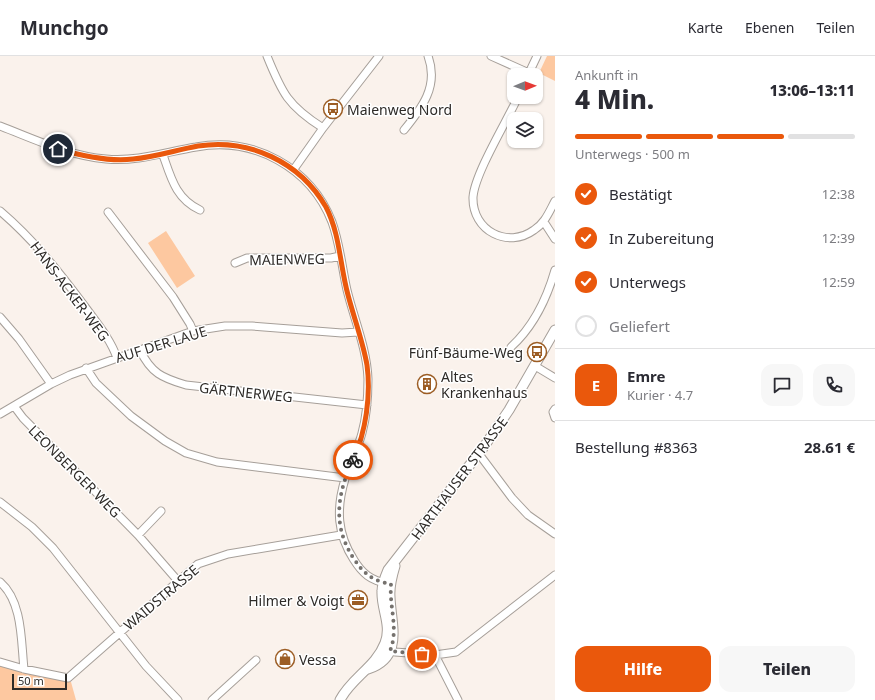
<!DOCTYPE html>
<html lang="de">
<meta charset="utf-8">
<style>
:root{--surface:#fff;--page:#f7f7f7;--text:#2b2b33;--muted:#7c7c81;--line:#e1e1e2;--accent:#ea580c}
body{margin:0;font-family:"Noto Sans",sans-serif;background:var(--page);color:var(--text);height:100vh;display:flex;flex-direction:column;font-size:15px;white-space:nowrap}
*{box-sizing:border-box;margin:0}
p{font-size:13px;color:var(--muted)}
.icon{flex:none;width:22px;height:22px;fill:none;stroke:currentColor;stroke-width:2;stroke-linecap:round;stroke-linejoin:round}
.map{position:relative;flex:1;overflow:hidden}
.panel{display:flex;flex-direction:column;background:var(--surface);width:320px}
.panel>*{flex:none}
.needle{width:26px;rotate:89deg}
.tools{position:absolute;left:507px;top:12px;display:grid;gap:8px}
.tools a{display:grid;place-items:center;width:36px;height:36px;border-radius:8px;background:var(--surface);box-shadow:0 1px 3px #0004;font-size:20px}
.scale{position:absolute;left:12px;bottom:10px;width:55px;box-sizing:border-box;padding-left:4px;border:2px solid #2e2b28;border-top:0;font-size:11px;line-height:14px;white-space:nowrap;color:#2e2b28;-webkit-text-stroke:3px #fff;paint-order:stroke}
.pin{position:absolute;display:grid;place-items:center;width:34px;height:34px;color:#fff;margin:-17px;border:2px solid #fff;border-radius:50%;box-shadow:0 1px 4px #0007}
.courier{position:absolute;display:grid;place-items:center;width:40px;height:40px;margin:-20px;border:3px solid #ea580c;border-radius:50%;background:#fff;color:#222;box-shadow:0 1px 5px #0007}
.headline em{font-style:normal;font-weight:800}
.headline div{display:flex;flex-direction:column-reverse}
.headline{display:flex;align-items:center;justify-content:space-between;height:68px;padding:0 20px}
h1{font-size:26px;font-weight:800;line-height:30px}
.bar{display:grid;grid-template-columns:repeat(4,1fr);gap:6px 4px;align-content:center;height:48px;padding:0 20px}
.bar i{height:5px;border-radius:3px;background:var(--line)}
.bar .on{background:var(--accent)}
.bar p{grid-column:span 4}
.line{display:flex;align-items:center;gap:10px;padding:0 20px;border-top:1px solid var(--line)}
.line div{flex:1}
.round{display:grid;place-items:center;flex:none;width:42px;height:42px;border-radius:12px;background:var(--page)}
ol{padding:0 20px;list-style:none}
li{display:flex;align-items:center;gap:12px;height:44px}
li p{margin-inline-start:auto}
li .icon{padding:4px;border-radius:50%;background:var(--accent);color:#fff;stroke-width:4}
li:last-child{color:var(--muted)}
li i{width:22px;height:22px;border:2px solid var(--line);border-radius:50%}
.button{display:flex;gap:8px;margin-top:auto;padding:8px 20px}
.button a{flex:1;height:46px;border-radius:12px;background:var(--accent);color:#fff;font-size:16px;font-weight:800;line-height:46px;text-align:center}
.button a+a{background:var(--page);color:var(--text)}
header{display:flex;align-items:center;gap:24px;box-sizing:border-box;height:56px;padding:0 20px;background:var(--surface);border-bottom:1px solid var(--line)}
header strong{font-size:19px}
nav{display:flex;gap:22px;margin-inline-start:auto;font-size:14px}
main{display:flex;flex:1;min-height:0}
.map>svg:first-child{display:block}
.green{fill:#fdc8a0}
.lines{fill:none;stroke-linecap:round;stroke-linejoin:round}
.street-casing{stroke:#a69f99;stroke-width:9}
.secondary-casing{stroke:#a69f99;stroke-width:11}
.street{stroke:#fff;stroke-width:7}
.secondary{stroke:#fff;stroke-width:9}
.done{stroke:#75716d;stroke-width:4;stroke-dasharray:0 7.2}
.route{stroke:#ea580c;stroke-width:5}
.labels{text-anchor:middle;dominant-baseline:central;stroke-width:3;stroke-linejoin:round;paint-order:stroke}
.poi-label{font-size:14px;fill:#2e2b28;stroke:#fff;text-anchor:start}
.street-label{font-size:14px;fill:#2e2b28;stroke:#fff}
</style>
<header>
<strong>Munchgo</strong>
<nav><a>Karte</a><a>Ebenen</a><a>Teilen</a></nav>
</header>
<main>
<div class="map">
<svg width="555" height="644" viewBox="0 0 555 644">
<rect width="100%" height="100%" fill="#faf2ec"/>
<path class="green" d="M547 0H555V25L539 17Z
M166 175 195 220 177 232 148 187Z
M0 610 71 626 76 644H0Z"/>
<g class="lines">
<g class="street-casing">
<path id="street" d="M267 0C282 37 288 50 323 72
M491 0 529 17
M528 19 537 0
M518 41C507 65 475 117 473 141 472 175 508 193 534 174 545 167 549 156 555 145
M0 70C34 83 69 100 106 103 137 106 166 96 196 91 254 80 311 112 332 166 340 188 342 212 347 234 354 263 367 293 368 323 368 341 367 359 362 377 358 393 349 407 345 423 336 453 337 478 354 504 362 517 371 525 387 527
M404 74C422 52 439 30 428 0
M163 99C171 122 176 143 200 154
M294 113 323 72 379 0
M0 155C34 184 60 217 86 252 97 267 111 284 117 302
M108 156 173 241 190 268 193 275
M544 166 555 183
M235 207 247 202H331L340 200
M0 261 19 283 51 328
M511 291C533 271 547 242 555 214
M140 294C151 317 162 322 186 329L367 349
M535 310 555 322
M86 312 96 327 131 360 165 385 186 397 217 406 345 422
M14 350 23 362 138 479 178 525
M555 353 553 356 555 362
M0 358 51 328 70 319 193 275 225 270H252L342 277 358 276
M479 398 512 442 528 459 555 478
M0 446 32 471 53 492 146 610 178 644
M138 479 161 455
M0 526C23 546 21 586 24 613
M387 594 395 596 435 599 456 596 555 519
M435 599 458 644
M0 606 24 613 68 622 198 508 228 498 341 479
M212 644 256 604"/>
</g>
<g class="secondary-casing">
<path id="secondary" d="M368 613C404 601 391 569 390 541 389 530 392 520 395 510
M340 644C351 622 376 611 385 587 392 569 381 553 382 535 382 528 385 521 388 514L483 392 509 354 555 274"/>
</g>
<use href="#street" class="street"/>
<use href="#secondary" class="secondary"/>
</g>
<g class="lines">
<path class="done" d="M353 404C337 438 332 470 354 503 364 518 373 525 391 528 389 551 399 573 390 595L422 598"/>
<path class="route" d="M58 93C82 100 108 106 133 103 155 101 176 94 198 90 249 82 300 106 326 151 340 178 340 210 348 239 354 262 363 286 367 309 371 339 366 376 353 404"/>
</g>
<defs>
<g id="bus-ring" transform="scale(1)"><circle r="9.5" fill="#fff" stroke="#9c5d24" stroke-width="1.5"/><path d="M-5-6H5V4H4V6H2V4H-2V6H-4V4H-5ZM-3.5-4V0h7V-4ZM-3.5 1.2v1.5H-2V1.2ZM2 1.2v1.5H3.5V1.2Z" fill="#9c5d24"/></g>
<g id="building-ring" transform="scale(1)"><circle r="9.5" fill="#fff" stroke="#9c5d24" stroke-width="1.5"/><path d="M-4-6H4V6H1V3H-1V6H-4ZM-2.5-4.3h1.7v1.8h-1.7ZM.8-4.3h1.7v1.8H.8ZM-2.5-1h1.7V.8h-1.7ZM.8-1h1.7V.8H.8Z" fill="#9c5d24"/></g>
<g id="office-ring" transform="scale(1)"><circle r="9.5" fill="#fff" stroke="#9c5d24" stroke-width="1.5"/><path d="M-6-3h4V-5.5h4V-3h4V5H-6ZM-1-4.5V-3h2v-1.5ZM-6 0V1H6V0Z" fill="#9c5d24"/></g>
<g id="shop-ring" transform="scale(1)"><circle r="9.5" fill="#fff" stroke="#9c5d24" stroke-width="1.5"/><path d="M-5-2.5h2.3a2.7 3.5 0 0 1 5.4 0H5L5.5 6h-11ZM-1.5-2.5h3a1.5 2.3 0 0 0-3 0Z" fill="#9c5d24"/></g>
</defs>
<g fill-rule="evenodd">
<use href="#bus-ring" x="333" y="53"/>
<use href="#bus-ring" x="537" y="296"/>
<use href="#building-ring" x="427" y="328"/>
<use href="#office-ring" x="358" y="544"/>
<use href="#shop-ring" x="285" y="603"/>
</g>
<g class="labels">
<g class="poi-label">
<text x="347" y="53">Maienweg Nord</text>
<text x="523" y="296" text-anchor="end">Fünf-Bäume-Weg</text>
<text x="441" y="320">Altes<tspan x="441" dy="16">Krankenhaus</tspan></text>
<text x="344" y="544" text-anchor="end">Hilmer &amp; Voigt</text>
<text x="299" y="603">Vessa</text>
</g>
<g class="street-label">
<text transform="translate(287 203) rotate(-1)">MAIENWEG</text>
<text transform="translate(70 235) rotate(53)">HANS-ACKER-WEG</text>
<text transform="translate(161 288) rotate(-17)">AUF DER LAUE</text>
<text transform="translate(246 336) rotate(6)">GÄRTNERWEG</text>
<text transform="translate(75 415) rotate(45)">LEONBERGER WEG</text>
<text transform="translate(459 422) rotate(-53)">HARTHAUSER STRASSE</text>
<text transform="translate(161 541) rotate(-40)">WAIDSTRASSE</text>
</g>
</g>
</svg>
<div class="tools">
<a><svg class="needle" viewBox="-14 -14 28 28"><path d="M0-13l5 13h-10z" fill="#e53935"/><path d="M0 13l5-13h-10z" fill="#7c7c81"/></svg></a>
<a><svg class="icon" aria-label="layers" viewBox="0 0 24 24"><path d="M12 4l9 5-9 5-9-5zM3 14l9 5 9-5"/></svg></a>
</div>
<div class="scale">50 m</div>
<div class="pin" style="left:422px;top:598px;background:#ea580c"><svg class="icon" aria-label="bag" viewBox="0 0 24 24"><path d="M5 8h14l-1 12H6zM9 8a3 3 0 0 1 6 0"/></svg></div>
<div class="pin" style="left:58px;top:93px;background:#1f2937"><svg class="icon" aria-label="home" viewBox="0 0 24 24"><path d="M3 11l9-7 9 7M6 9v11h12V9"/></svg></div>
<div class="courier" style="left:353px;top:404px"><svg class="icon" aria-label="bike" viewBox="0 0 24 24"><circle cx="6" cy="16" r="4"/><circle cx="18" cy="16" r="4"/><path d="M6 16l4-8h5l3 8M10 8l3 8H6M13 5h3"/></svg></div>
</div>
<section class="panel">
<div class="headline"><div><h1>4 Min.</h1><p>Ankunft in</p></div><em>13:06–13:11</em></div>
<div class="bar"><i class="on"></i><i class="on"></i><i class="on"></i><i></i><p>Unterwegs · 500 m</p></div>
<ol>
<li><svg class="icon" aria-label="check" viewBox="0 0 24 24"><path d="M5 12l5 5 9-10"/></svg>Bestätigt<p>12:38</p></li>
<li><svg class="icon" aria-label="check" viewBox="0 0 24 24"><path d="M5 12l5 5 9-10"/></svg>In Zubereitung<p>12:39</p></li>
<li><svg class="icon" aria-label="check" viewBox="0 0 24 24"><path d="M5 12l5 5 9-10"/></svg>Unterwegs<p>12:59</p></li>
<li><i></i>Geliefert</li>
</ol>
<div class="line" style="height:72px"><b class="round" style="background:var(--accent);color:#fff">E</b><div><b>Emre</b><p>Kurier · 4.7</p></div><a class="round"><svg class="icon" aria-label="chat" viewBox="0 0 24 24"><path d="M4 5h16v11H9l-5 4z"/></svg></a><a class="round"><svg class="icon" aria-label="phone" viewBox="0 0 24 24"><path d="M5 4h4l2 5-3 2q2 4 5 5l2-3 5 2v4C11 20 4 13 5 4z"/></svg></a></div>
<div class="line" style="height:52px"><div>Bestellung #8363</div><b>28.61 €</b></div>
<div class="button"><a>Hilfe</a><a>Teilen</a></div>
</section>
</main>
